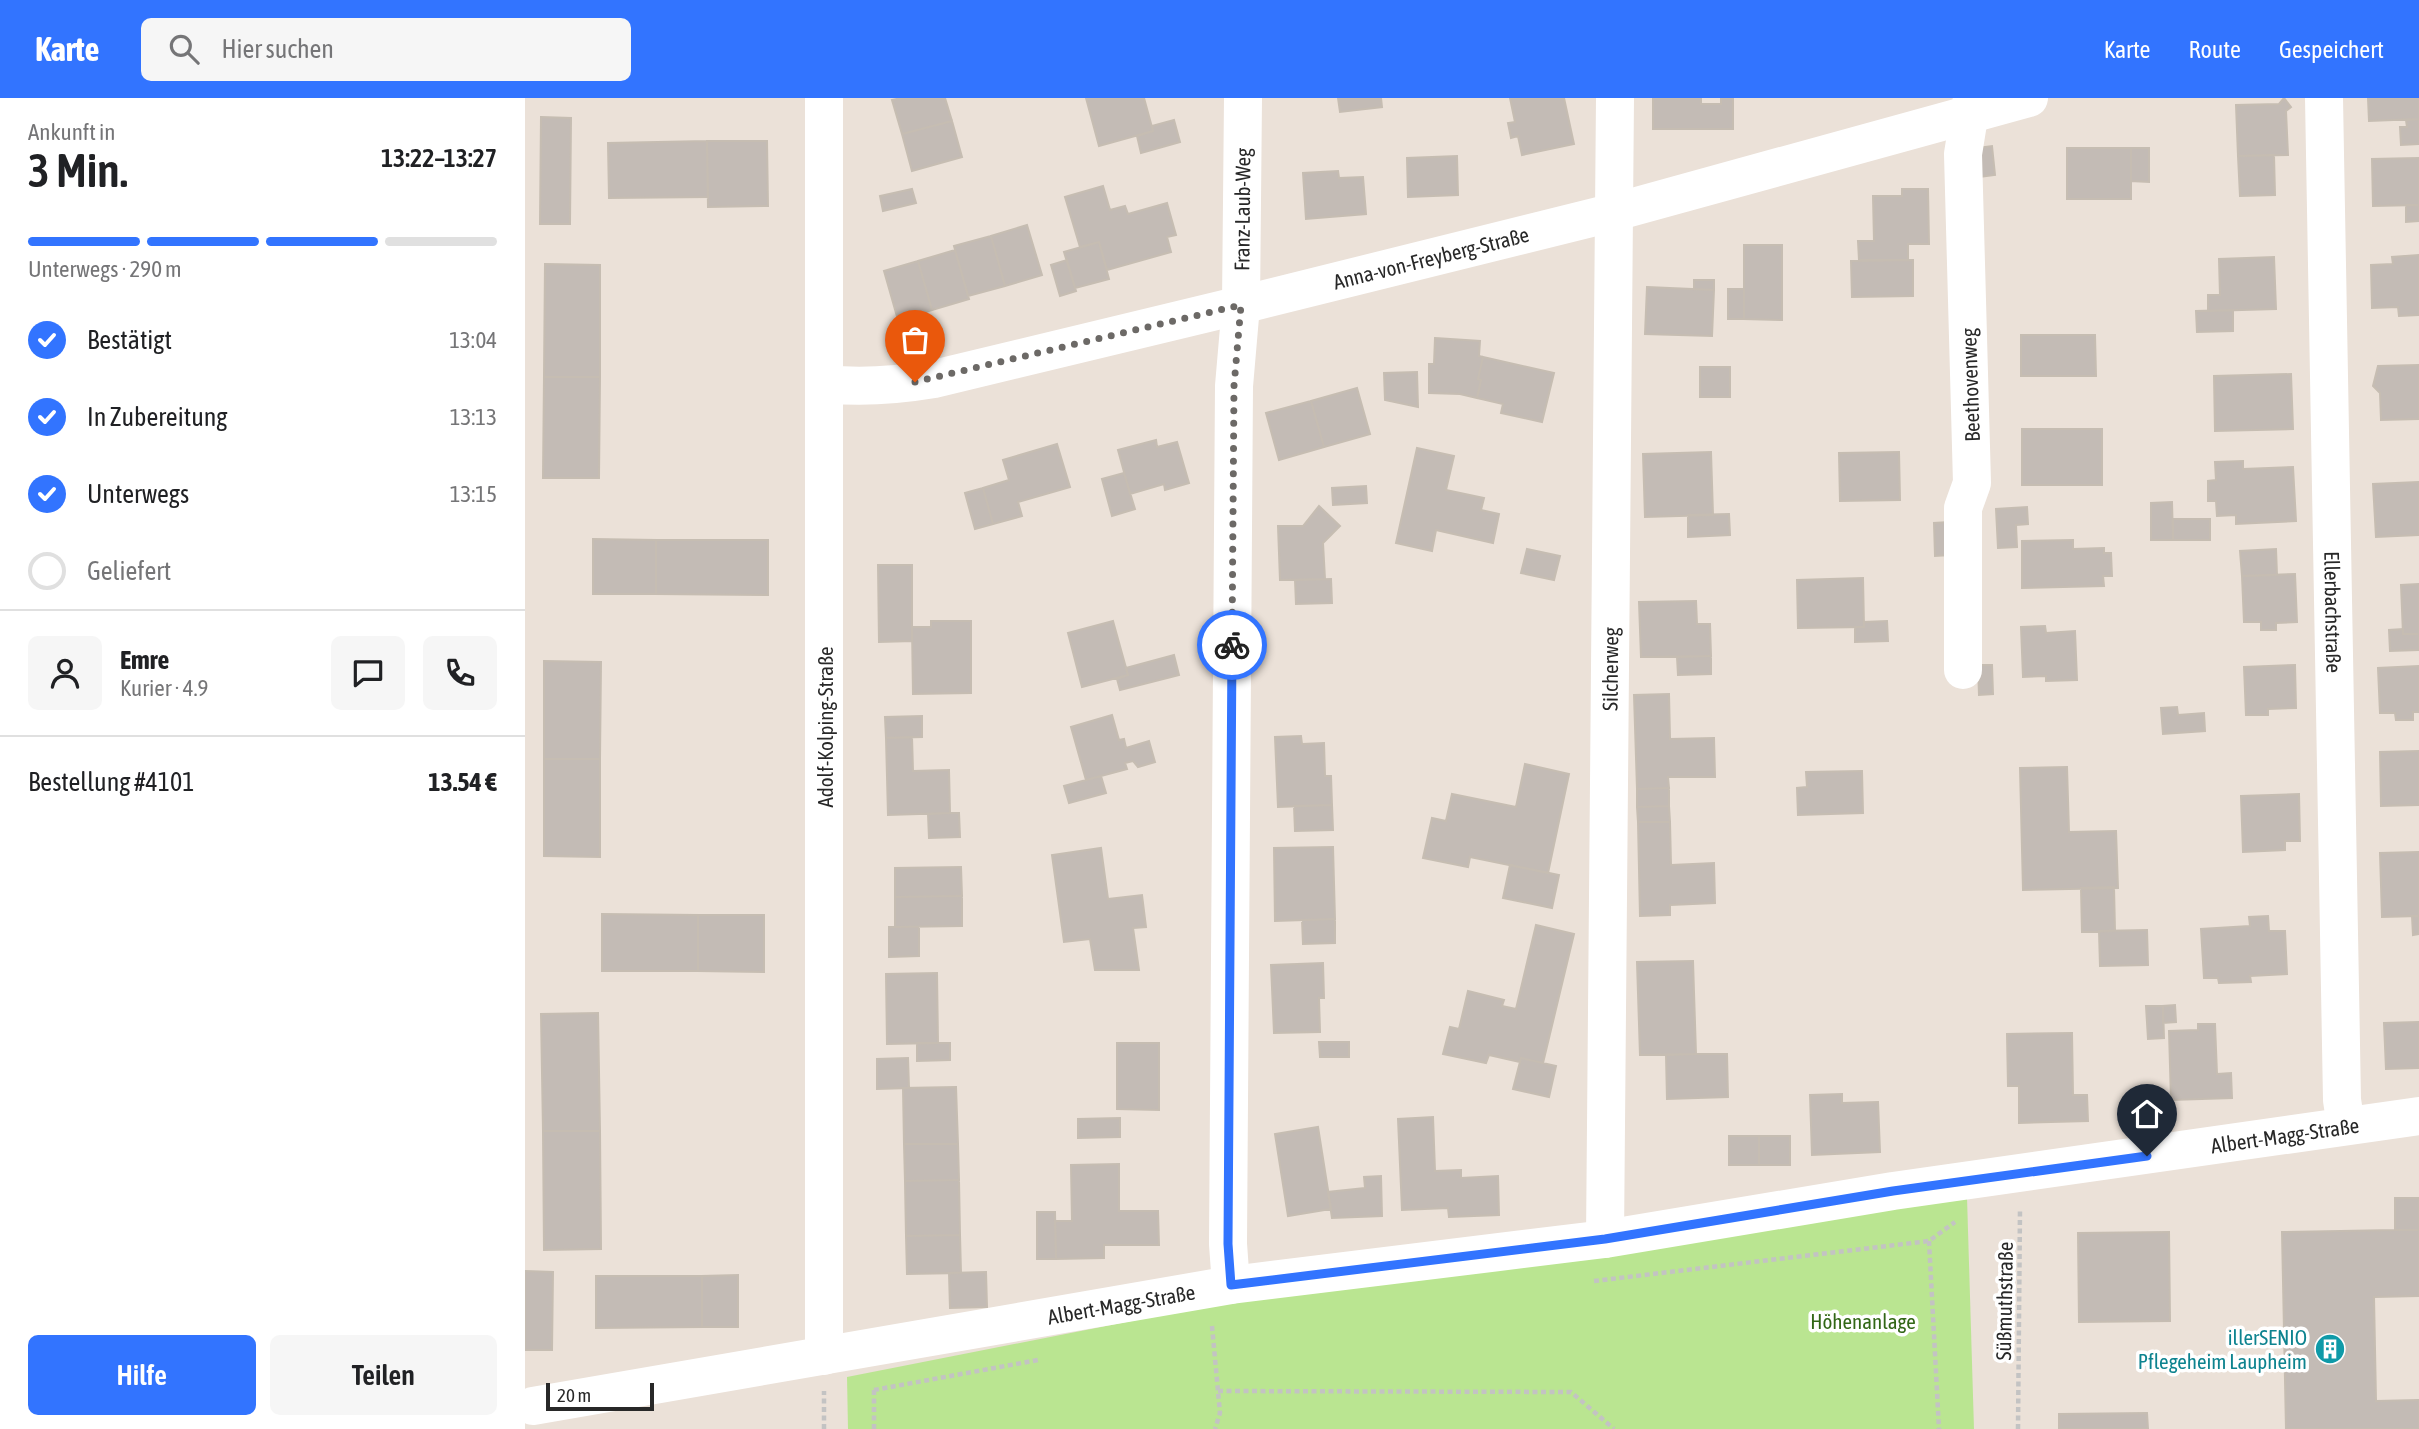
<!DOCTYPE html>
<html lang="de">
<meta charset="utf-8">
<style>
:root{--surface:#fff;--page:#f6f6f6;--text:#202124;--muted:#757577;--line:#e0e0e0;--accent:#3274ff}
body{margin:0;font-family:"Asap Condensed",sans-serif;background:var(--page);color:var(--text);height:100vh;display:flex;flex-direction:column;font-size:26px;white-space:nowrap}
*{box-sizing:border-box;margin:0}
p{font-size:23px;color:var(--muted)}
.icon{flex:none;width:38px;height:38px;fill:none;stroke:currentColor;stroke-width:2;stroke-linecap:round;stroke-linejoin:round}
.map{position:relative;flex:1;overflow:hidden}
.sheet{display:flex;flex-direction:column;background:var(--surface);width:525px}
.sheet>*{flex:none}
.scale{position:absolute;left:21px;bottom:18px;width:108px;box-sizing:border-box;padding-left:7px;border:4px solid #282828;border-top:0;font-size:19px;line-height:24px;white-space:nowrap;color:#282828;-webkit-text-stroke:5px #fff;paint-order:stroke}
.pin{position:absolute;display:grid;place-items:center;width:60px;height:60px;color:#fff;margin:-72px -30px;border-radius:50% 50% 50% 0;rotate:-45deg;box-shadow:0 0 7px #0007}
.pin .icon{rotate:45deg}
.courier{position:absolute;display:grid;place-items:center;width:70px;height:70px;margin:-35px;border:5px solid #3274ff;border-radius:50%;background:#fff;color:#222;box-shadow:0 2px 9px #0007}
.overview em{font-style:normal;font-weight:600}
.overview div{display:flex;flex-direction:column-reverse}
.overview{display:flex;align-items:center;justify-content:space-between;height:119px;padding:0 28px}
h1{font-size:46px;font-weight:600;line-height:52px}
.bar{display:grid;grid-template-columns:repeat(4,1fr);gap:10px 7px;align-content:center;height:84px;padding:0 28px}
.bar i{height:9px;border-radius:5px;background:var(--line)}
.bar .current{background:var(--accent)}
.bar p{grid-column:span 4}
.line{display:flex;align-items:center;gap:18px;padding:0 28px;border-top:2px solid var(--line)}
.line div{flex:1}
.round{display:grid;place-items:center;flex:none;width:74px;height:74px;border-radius:10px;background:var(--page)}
ol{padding:0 28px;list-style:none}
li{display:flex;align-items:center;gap:21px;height:77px}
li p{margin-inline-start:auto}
li .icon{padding:7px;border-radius:50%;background:var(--accent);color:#fff;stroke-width:4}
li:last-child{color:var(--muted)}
li i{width:38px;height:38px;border:4px solid var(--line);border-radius:50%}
.primary-button{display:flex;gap:14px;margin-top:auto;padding:14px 28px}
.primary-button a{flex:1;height:80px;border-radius:10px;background:var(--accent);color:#fff;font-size:28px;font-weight:600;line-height:80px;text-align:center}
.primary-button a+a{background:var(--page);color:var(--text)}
header{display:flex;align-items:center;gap:42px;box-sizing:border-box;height:98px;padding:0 35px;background:var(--accent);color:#fff}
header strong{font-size:33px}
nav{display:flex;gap:38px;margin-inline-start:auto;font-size:24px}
.search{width:490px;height:63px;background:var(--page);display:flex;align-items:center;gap:18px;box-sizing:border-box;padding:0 24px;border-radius:10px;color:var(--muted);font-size:26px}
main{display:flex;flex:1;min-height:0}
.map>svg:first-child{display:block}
.green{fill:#bae591}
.building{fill:#c3bbb5;stroke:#c6bdb2;stroke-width:2}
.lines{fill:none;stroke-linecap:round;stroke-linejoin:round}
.path{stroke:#c3c3c3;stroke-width:4.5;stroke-dasharray:5 3.5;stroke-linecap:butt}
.minor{stroke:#fff;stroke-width:38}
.done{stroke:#6c6966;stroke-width:7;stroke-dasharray:0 12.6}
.route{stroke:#3274ff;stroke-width:9}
.labels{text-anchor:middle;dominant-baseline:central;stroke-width:7;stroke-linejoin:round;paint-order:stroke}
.street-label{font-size:21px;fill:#282828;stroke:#fff}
.park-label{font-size:21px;fill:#326716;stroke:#fff}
.culture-label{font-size:21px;fill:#0d838f;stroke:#fff;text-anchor:end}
</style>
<header>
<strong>Karte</strong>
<div class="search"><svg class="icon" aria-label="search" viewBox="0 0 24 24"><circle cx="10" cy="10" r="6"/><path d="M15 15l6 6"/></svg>Hier suchen</div>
<nav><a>Karte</a><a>Route</a><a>Gespeichert</a></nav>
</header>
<main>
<section class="sheet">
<div class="overview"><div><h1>3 Min.</h1><p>Ankunft in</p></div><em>13:22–13:27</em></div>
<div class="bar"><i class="current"></i><i class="current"></i><i class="current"></i><i></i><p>Unterwegs · 290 m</p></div>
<ol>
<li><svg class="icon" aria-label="check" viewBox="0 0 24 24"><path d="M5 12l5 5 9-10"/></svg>Bestätigt<p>13:04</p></li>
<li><svg class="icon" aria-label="check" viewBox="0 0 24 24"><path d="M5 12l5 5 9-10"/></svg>In Zubereitung<p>13:13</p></li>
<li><svg class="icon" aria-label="check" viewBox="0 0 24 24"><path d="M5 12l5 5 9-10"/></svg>Unterwegs<p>13:15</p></li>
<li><i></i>Geliefert</li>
</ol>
<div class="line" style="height:126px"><a class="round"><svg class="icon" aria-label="person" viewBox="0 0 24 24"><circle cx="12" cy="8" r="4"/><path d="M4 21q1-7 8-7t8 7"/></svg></a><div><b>Emre</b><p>Kurier · 4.9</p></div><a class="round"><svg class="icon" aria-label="chat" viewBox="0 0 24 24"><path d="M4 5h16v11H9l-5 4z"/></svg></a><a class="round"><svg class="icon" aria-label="phone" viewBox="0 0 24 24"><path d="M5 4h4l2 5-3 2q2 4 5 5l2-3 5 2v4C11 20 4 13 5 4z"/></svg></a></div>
<div class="line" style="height:91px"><div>Bestellung #4101</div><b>13.54 €</b></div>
<div class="primary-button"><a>Hilfe</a><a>Teilen</a></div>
</section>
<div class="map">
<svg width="1894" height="1331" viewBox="0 0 1894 1331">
<rect width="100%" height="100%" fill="#ebe1d8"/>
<path class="green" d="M1442 1099 1449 1331H323L322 1279 693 1206Z"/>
<path class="building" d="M376 0H420L427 23 377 36 367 2Z
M561 0H619L628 33 574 48Z
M813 0H856L857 9 815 14Z
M985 0H1039L1049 46 997 57 993 38 986 40 983 25 990 24Z
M1128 0H1176V6H1196V0H1208V31H1128Z
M1759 0 1766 9 1761 13 1763 57 1713 58 1711 7 1754 6Z
M1843 0H1894V21L1844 23Z
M16 19 46 20 45 126H15Z
M1894 21V46L1876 47 1875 29H1882L1881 22Z
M649 22 655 44 616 55 612 38 628 33 627 28Z
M427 23 437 59 387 73 377 36Z
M182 43H242L243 108 183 109Z
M182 43 183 99 84 100 83 45Z
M1467 48 1470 77 1455 79 1451 50Z
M1542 50H1606V101H1542Z
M1606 50H1624V84L1606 83Z
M1749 57 1750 97 1715 98 1713 58Z
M932 58 933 97 883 99 882 60Z
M1894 60V107L1848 108 1847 61Z
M813 73 814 80 838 79 841 116 781 121 778 75Z
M578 88 585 112 600 108 603 116 642 105 651 137 642 139 646 154 582 172 574 144 555 149 540 99Z
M387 91 391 105 358 113 355 98Z
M1377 91H1403L1404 146H1383V162H1334L1333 143H1349L1348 98H1377Z
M1881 107H1894V123L1881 124Z
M502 127 517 177 480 188 466 138Z
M466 138 480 188 443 198 429 148Z
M574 144 584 181 550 190 539 154Z
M1219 147H1257V222L1219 221Z
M430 152 444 201 407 212 393 163Z
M1894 157V217L1874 218 1873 209 1847 210 1846 167 1868 166 1867 159Z
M1749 159 1751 211 1683 213V197H1695L1694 161Z
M542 162 551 193 535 198 526 167Z
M1388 162V198L1327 199 1326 163Z
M393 163 407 212 373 222 359 173Z
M20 166 75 167V279H19Z
M1169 182H1189V192L1169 191Z
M1122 189 1189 192 1187 238 1120 236Z
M1203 191H1219V221H1203Z
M1708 212V233L1672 234 1671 213Z
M1496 237H1570L1571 278H1496Z
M910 240 955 243 954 258 958 259 953 281 956 282 952 300 935 296 904 295V266H909Z
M958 259 1029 275 1017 324 976 315 978 306 952 300 956 282 953 281Z
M1894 267V321L1856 322 1855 295 1848 288 1853 268Z
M1175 269H1205V299H1175Z
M892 274 893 309 860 302 859 275Z
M1766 276 1768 331 1690 333 1689 278Z
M19 279H75L74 380H18Z
M832 290 845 336 799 349 786 303Z
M786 303 799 349 754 362 741 315Z
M1497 331H1577V387H1497Z
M631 342 632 349 652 344 664 385 640 392 639 386 605 396 593 352Z
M532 346 545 389 493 404 497 418 468 426 458 390 484 382 478 362Z
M892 350 929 358 921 392 959 400 956 412 974 416 968 445 911 432 907 453 871 445Z
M1186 354 1188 417 1120 419 1118 356Z
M1374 354 1375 402 1315 403 1314 355Z
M1718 363V371L1768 369 1771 423 1711 426V417L1692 418 1691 403H1683V383L1691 382 1690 364Z
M599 375 610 411 587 418 577 381Z
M1894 384V437L1851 439 1848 386Z
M841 388 842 405 808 407 807 390Z
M458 390 468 426 450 431 440 395Z
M1647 404 1648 442H1626V405Z
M794 408 815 428 798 445 800 481 755 482 753 428H778Z
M1502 409 1503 426 1491 427 1492 449 1473 450 1471 411Z
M1204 416 1205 437 1163 439V417Z
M1648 421H1685V442H1648Z
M1424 424 1425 457 1410 458 1409 425Z
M68 441 131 442V496H68Z
M131 442H243V497L131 496Z
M1548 442V451L1579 450V455H1586L1587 478H1578L1579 488 1497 490V443Z
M1002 451 1035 458 1029 482 996 475Z
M1751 451 1752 477 1717 478 1715 453Z
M353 467H387V543L354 544Z
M1770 476 1772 524 1751 525V532H1736V524H1719L1717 478Z
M1338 480 1339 529 1273 530 1272 482Z
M806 481 807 505 771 506 770 482Z
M1894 486V536H1878L1876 487Z
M1171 503 1172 526H1185L1186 558 1116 559 1114 504Z
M406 523H446V595L388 596 387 529H406Z
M588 523 603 577 557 589 543 535Z
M1362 523 1363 543 1330 544V529H1339V524Z
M1520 528 1521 535 1550 533 1552 582 1521 583V578L1498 579 1496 529Z
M1878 531V536H1894V552L1865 553 1864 532Z
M649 557 654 577 595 592 592 581 603 577 601 570Z
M1186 558V576L1153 577 1152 559Z
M19 563 76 564 75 661H19Z
M1453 567H1467L1468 596 1454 597Z
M1770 567 1771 610 1743 611V617H1721L1719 569Z
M1894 568V614H1888V622H1871L1870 615H1855L1853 570Z
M1144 596 1145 641 1189 640 1190 679H1143L1144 690 1112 691 1109 597Z
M1652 609 1653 617 1679 615 1680 633 1638 636 1636 610Z
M587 617 594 642 599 641 601 650 624 643 630 664 613 669 608 663 600 665 602 671 561 682 546 629Z
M397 618V639L361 640 360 619Z
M776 638 777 646 799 645 800 678H806L807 707 753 709 750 639Z
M387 639 388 673 424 672 425 715 363 717 361 640Z
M1894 653V707L1856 708 1855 654Z
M19 661H75V759L19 758Z
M1000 666 1044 676 1023 775 945 759 943 769 898 760 907 720 921 723 927 696 991 709Z
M1542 669 1544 734 1591 733 1593 790 1498 792 1495 670Z
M1337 673 1338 715 1273 717 1272 690 1282 689 1281 674Z
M576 678 581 695 544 705 539 688Z
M1144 690V708L1112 709V691Z
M1774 696 1775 743H1760V752L1718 754 1716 698Z
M807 707 808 732 770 733 769 708Z
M1144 708 1145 724H1113L1112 709Z
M425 715H434L435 739 404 740 403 716Z
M1113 724H1145L1146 767 1189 765 1190 805 1145 807V817L1115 818Z
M808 749 810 821 750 823 749 750Z
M576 750 583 801 617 797 621 829 608 830 614 872H570L565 841 539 844 527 757Z
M1894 754V818L1857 819 1855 755Z
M985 767 1034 777 1027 810 978 800Z
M436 769 437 798 370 799V770Z
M1589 789 1590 833 1557 834 1556 790Z
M437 798V828L370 829V799Z
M77 816 173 817V873H77Z
M173 817H239V874L173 873Z
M1743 818 1744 833H1760L1762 876 1725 878 1726 884 1694 885 1693 880H1679L1676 831 1725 828 1724 819Z
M1887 818H1894V836L1888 837Z
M810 821V845L778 846 777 822Z
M1011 827 1049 836 1018 965 996 960 995 964 964 957 961 965 918 956 925 929 934 931 943 893 979 902 977 908 991 911Z
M364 829H394V858L364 859Z
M1622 832 1623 867 1575 868 1574 833Z
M1168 863 1171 956 1115 957 1112 864Z
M798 865 799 900H794L795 934 749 935 746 867Z
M412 875 413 945 362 946 361 876Z
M1650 907 1651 924 1638 925V908Z
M1621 908H1638L1639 940 1623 941Z
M73 915 75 1033H18L16 916Z
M1894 924V970L1861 971 1859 925Z
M1673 926H1690L1692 976 1706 975 1707 1000 1646 1002 1644 933 1673 932Z
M1547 935 1548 997H1562L1563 1023 1494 1025V988H1483L1482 936Z
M794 944H824V959H795Z
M392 945H425V962L392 963Z
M592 945H634V1012L592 1011Z
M1171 956H1202L1203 999 1142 1001 1141 957Z
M383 960 384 990 352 991V961Z
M996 960 1031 968 1024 999 988 991Z
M431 989 433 1046H379L378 990Z
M1317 996V1005L1353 1004 1355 1054 1287 1057 1285 997Z
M908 1019 910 1073 936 1072V1080L973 1078 974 1117 924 1119 923 1110 877 1112 873 1021Z
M595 1020V1039L553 1040V1021Z
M793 1029 806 1111 763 1118 750 1036Z
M18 1033H75L76 1151 19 1152Z
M1204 1038H1234V1067H1204Z
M1234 1038H1265V1067H1234Z
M379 1046H433L434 1082 380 1083Z
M594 1066V1113H633L634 1147H579V1160L531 1161 530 1123H547L546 1067Z
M856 1078 857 1118 807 1120 803 1094 840 1090 839 1079Z
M434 1082 435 1137 381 1138 380 1083Z
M1870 1100H1894V1132H1870Z
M512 1114H530L531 1161H512Z
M1870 1132H1894V1198L1849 1199 1851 1303 1894 1302V1331H1761L1757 1134Z
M1644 1134 1645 1223 1554 1224 1553 1135Z
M435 1137 436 1175 382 1176 381 1138Z
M0 1173 28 1174 27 1252H0Z
M461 1174 462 1209 425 1210 424 1175Z
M213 1177V1229H177V1178Z
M71 1178H177V1229L71 1230Z
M1622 1315 1623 1331H1534V1316Z"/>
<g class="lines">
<path class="path" d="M1404 1143 1414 1331
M1069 1183 1404 1143 1430 1124
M687 1228 695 1315 690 1331
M349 1292 513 1262
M349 1292V1331
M693 1293 1046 1294 1089 1331
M299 1331V1293
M1493 1331 1495 1111"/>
<g class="minor">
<path id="s1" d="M1799 0 1817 1002 1821 1028"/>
<path id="s2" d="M301 286C337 290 373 287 409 281L716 207 1090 114 1504 0"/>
<path d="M1438 572V410L1447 385 1438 56 1447 0"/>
<path id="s3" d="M1080 1141 1090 0"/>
<path id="s4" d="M706 1187 703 1146 709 288 716 207 718 0"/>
<path d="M299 1258V0"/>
<path id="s5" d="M8 1308 706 1187 1080 1141 1368 1093 1894 1018"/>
</g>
</g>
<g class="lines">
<path class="done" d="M390 284 716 207 709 288 707 547"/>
<path class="route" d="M707 547 703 1146 706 1187 1080 1141 1368 1093 1622 1058"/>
</g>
<defs>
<g id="building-disc" transform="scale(1.575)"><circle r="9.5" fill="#0f9aa8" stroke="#fff"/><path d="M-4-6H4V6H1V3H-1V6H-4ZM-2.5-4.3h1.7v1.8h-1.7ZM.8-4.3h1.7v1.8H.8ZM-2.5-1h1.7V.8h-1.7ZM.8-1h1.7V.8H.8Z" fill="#fff"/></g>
</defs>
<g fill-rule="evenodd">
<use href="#building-disc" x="1805" y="1251"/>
</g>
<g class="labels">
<g class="street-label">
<text stroke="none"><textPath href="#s4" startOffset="1076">Franz-Laub-Weg</textPath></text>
<text stroke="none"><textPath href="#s2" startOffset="620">Anna-von-Freyberg-Straße</textPath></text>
<text transform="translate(1445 287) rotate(-92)">Beethovenweg</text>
<text stroke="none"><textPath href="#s1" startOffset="514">Ellerbachstraße</textPath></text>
<text stroke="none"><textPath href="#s3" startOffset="570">Silcherweg</textPath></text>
<text transform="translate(300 629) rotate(-90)">Adolf-Kolping-Straße</text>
<text stroke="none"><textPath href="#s5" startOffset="1773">Albert-Magg-Straße</textPath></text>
<text transform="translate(1479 1203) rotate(-89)">Süßmuthstraße</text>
<text stroke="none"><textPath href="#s5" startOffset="597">Albert-Magg-Straße</textPath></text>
</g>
<g class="park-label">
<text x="1338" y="1223">Höhenanlage</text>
</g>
<g class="culture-label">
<text x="1782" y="1239">illerSENIO<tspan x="1782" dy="24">Pflegeheim Laupheim</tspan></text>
</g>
</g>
</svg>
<div class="scale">20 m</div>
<div class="pin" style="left:390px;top:284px;background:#ea580c"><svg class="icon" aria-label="bag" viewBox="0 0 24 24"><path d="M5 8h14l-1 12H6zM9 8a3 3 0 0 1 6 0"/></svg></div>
<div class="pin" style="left:1622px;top:1058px;background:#1f2937"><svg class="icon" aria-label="home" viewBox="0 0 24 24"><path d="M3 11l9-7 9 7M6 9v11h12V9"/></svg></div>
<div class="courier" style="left:707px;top:547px"><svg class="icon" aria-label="bike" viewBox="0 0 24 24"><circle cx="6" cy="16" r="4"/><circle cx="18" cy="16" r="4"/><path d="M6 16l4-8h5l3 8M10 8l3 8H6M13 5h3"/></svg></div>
</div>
</main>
